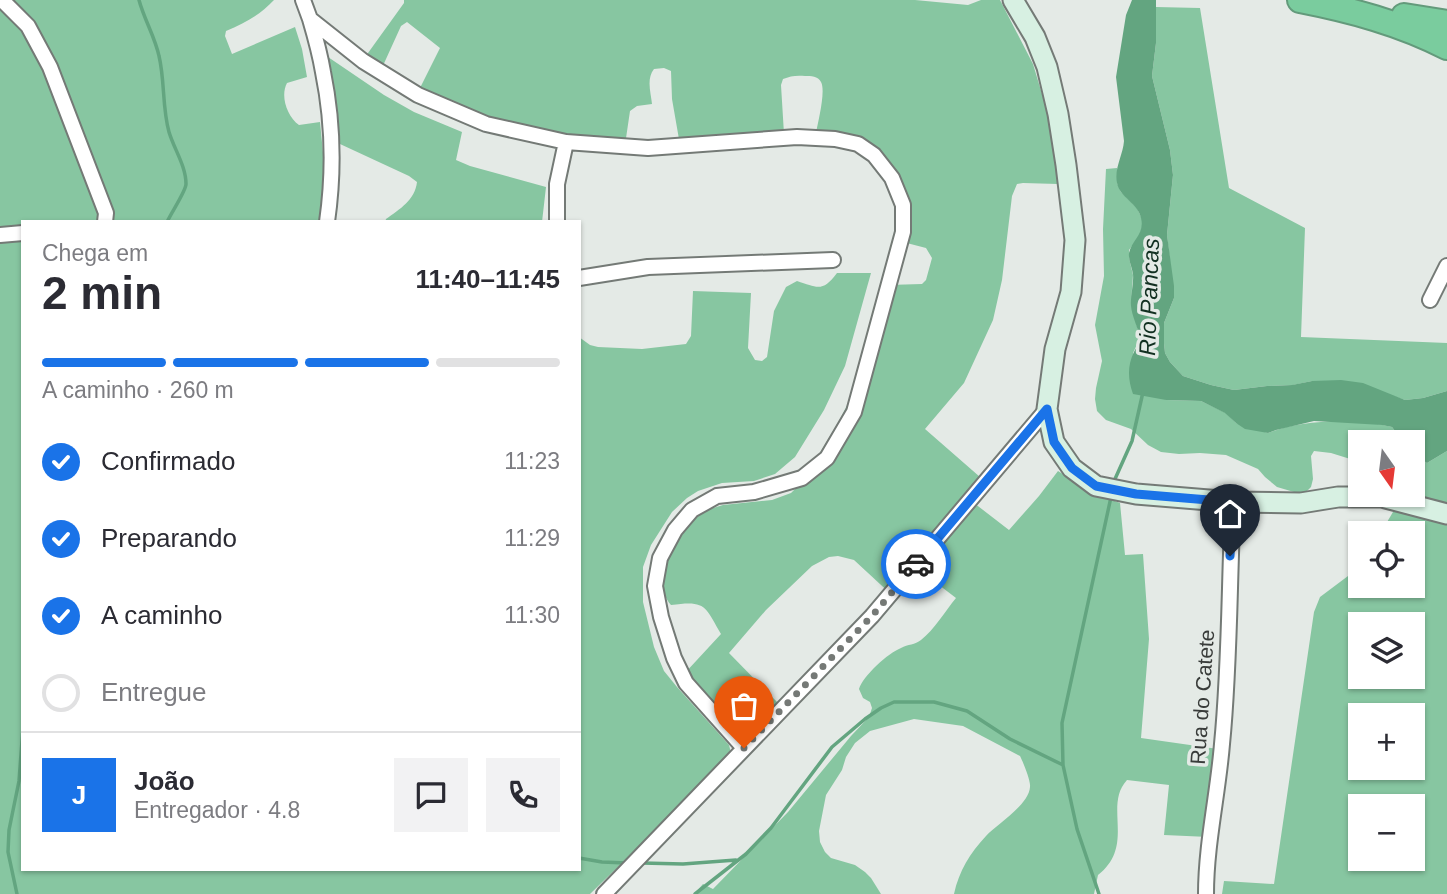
<!DOCTYPE html>
<html lang="pt">
<meta charset="utf-8">
<style>
:root{--surface:#fff;--page:#f2f2f3;--text:#2b2b33;--muted:#7c7c81;--line:#e1e1e2;--accent:#1a73e8}
body{margin:0;font-family:Helvetica,sans-serif;background:var(--page);color:var(--text);height:100vh;display:flex;flex-direction:column;font-size:26px;white-space:nowrap}
*{box-sizing:border-box;margin:0}
p{font-size:23px;color:var(--muted)}
.icon{flex:none;width:38px;height:38px;fill:none;stroke:currentColor;stroke-width:2;stroke-linecap:round;stroke-linejoin:round}
.map{position:relative;flex:1;overflow:hidden}
.panel{position:absolute;left:21px;top:220px;width:560px;height:651px;display:flex;flex-direction:column;background:var(--surface);border-radius:0px;box-shadow:0 2px 5px #0004}
.panel>*{flex:none}
.needle{width:46px;rotate:166deg}
.controls{position:absolute;left:1348px;top:430px;display:grid;gap:14px}
.controls a{display:grid;place-items:center;width:77px;height:77px;border-radius:0px;background:var(--surface);box-shadow:0 2px 5px #0004;font-size:35px}
.pin{position:absolute;display:grid;place-items:center;width:60px;height:60px;color:#fff;margin:-72px -30px;border-radius:50% 50% 50% 0;rotate:-45deg;box-shadow:0 0 7px #0007}
.pin .icon{rotate:45deg}
.courier{position:absolute;display:grid;place-items:center;width:70px;height:70px;margin:-35px;border:5px solid #1a73e8;border-radius:50%;background:#fff;color:#222;box-shadow:0 2px 9px #0007}
.head em{font-style:normal;font-weight:700}
.head div{display:flex;flex-direction:column-reverse}
.head{display:flex;align-items:center;justify-content:space-between;height:119px;padding:0 21px}
h1{font-size:46px;font-weight:700;line-height:52px}
.bar{display:grid;grid-template-columns:repeat(4,1fr);gap:10px 7px;align-content:center;height:84px;padding:0 21px}
.bar i{height:9px;border-radius:5px;background:var(--line)}
.bar .on{background:var(--accent)}
.bar p{grid-column:span 4}
.line{display:flex;align-items:center;gap:18px;padding:0 21px;border-top:2px solid var(--line)}
.line div{flex:1}
.round{display:grid;place-items:center;flex:none;width:74px;height:74px;border-radius:0px;background:var(--page)}
ol{padding:0 21px;list-style:none}
li{display:flex;align-items:center;gap:21px;height:77px}
li p{margin-inline-start:auto}
li .icon{padding:7px;border-radius:50%;background:var(--accent);color:#fff;stroke-width:4}
li:last-child{color:var(--muted)}
li i{width:38px;height:38px;border:4px solid var(--line);border-radius:50%}
.map>svg:first-child{display:block}
.green{fill:#87c6a1;fill-rule:evenodd}
.water{fill:#63a580}
.lines{fill:none;stroke-linecap:round;stroke-linejoin:round}
.stream{stroke:#63a580;stroke-width:3.5}
.street-casing{stroke:#747a76;stroke-width:18}
.secondary-casing{stroke:#747a76;stroke-width:23}
.highway-casing{stroke:#639a7b;stroke-width:28}
.street{stroke:#fff;stroke-width:14}
.secondary{stroke:#d7f0e2;stroke-width:19}
.highway{stroke:#7acc9e;stroke-width:24}
.done{stroke:#757976;stroke-width:7;stroke-dasharray:0 12.6}
.route{stroke:#1a73e8;stroke-width:9}
.labels{text-anchor:middle;dominant-baseline:central;stroke-width:7;stroke-linejoin:round;paint-order:stroke}
.street-label{font-size:21px;fill:#393c3a;stroke:#e4eae6}
.water-label{font-size:23px;font-style:italic;fill:#123021;stroke:#e4eae6}
</style>
<div class="map">
<svg width="1447" height="894" viewBox="0 0 1447 894">
<rect width="100%" height="100%" fill="#e4eae6"/>
<path class="green" d="M0 0H274C260 15 245 23 226 31L225 36 232 54 295 27 302 49 307 77 287 83C280 96 287 116 299 125L320 122 325 173 320 222H23V870H579V337L590 345 598 347 642 349 686 344 691 336 693 291 751 293 748 348 755 360 762 361 767 357 774 311 786 287 797 281C818 288 823 292 837 273H871L845 366 824 410 795 457 775 474 754 481 722 483 698 491 687 498 672 512 651 545 643 567V602L654 647 664 671 677 687 729 745 731 753 700 787 590 894H0Z
M404 0H915L968 5 981 0H1000L1033 64 1048 114 1058 184 1023 183 1017 184 1012 196 1002 280 993 320 964 383 925 429 988 484 974 503 1009 530 1039 496 1058 471 1093 493 1120 503 1125 555 1143 554 1149 639 1141 738 1218 749 1209 837 1164 835 1169 785 1127 780C1103 806 1136 845 1098 875L1094 894H954C959 871 970 853 986 836 997 824 1029 805 1030 787 1031 781 1023 762 1020 756L963 726 914 719 870 731 855 743 846 757 842 770 826 795 819 831 820 842 825 852 831 858 855 865 865 872 871 878 881 894H694L703 884 713 889 788 812 851 736 869 717 872 708 870 702 863 698 859 689C863 676 888 653 901 648 908 644 915 645 921 640 934 630 946 610 956 598L918 569 894 597 854 560 838 556 829 557 812 566 766 610 729 653 780 705C772 712 761 727 750 730 729 735 696 689 684 674L721 634C705 606 706 600 671 605 647 577 681 537 697 513L723 505 772 500 791 493 803 481 839 421 860 380 888 285 922 284 926 280 932 258 926 248 899 241V202L872 157 816 133C818 122 826 91 821 82 818 76 811 76 805 76 797 75 790 76 783 79L781 85 784 134 680 145 672 99 671 71 664 68 654 69C646 79 651 93 652 104L637 106 630 111 625 145 507 126 420 88 440 48 407 22 401 26 381 70 367 60 368 53 404 3Z
M1156 7 1200 8 1229 188 1305 228 1301 337 1447 343V391L1423 398 1405 400 1393 396 1312 381 1293 385 1267 386 1234 390 1211 385 1183 376 1170 362 1165 353 1164 343V323L1174 298 1167 235 1173 175 1170 150 1152 76 1156 43Z
M328 57 384 95 414 112 462 132 456 160 470 166 546 187 542 222H385L386 219C400 209 415 200 417 182L409 176 340 144 324 59Z
M1117 168V183L1121 192 1137 208 1142 219V228L1139 237 1129 250V258L1133 275 1131 303 1140 338 1133 353 1166 400 1201 401 1226 413 1236 423 1268 433C1301 419 1358 418 1392 427L1404 443H1360V462L1331 453 1314 451 1311 456 1313 479 1311 487 1306 492H1294L1277 487 1265 477 1258 469 1226 455 1200 453 1179 454 1161 452 1148 445 1131 429 1106 420 1097 411 1095 399 1096 388 1102 361 1095 325 1104 276 1103 229 1106 169Z
M1447 451V894H1222L1224 881 1274 884 1314 612 1320 597 1360 567V586H1412V534H1380L1403 495H1412V453L1427 463ZM1360 625H1412V677H1360ZM1360 716H1412V768H1360ZM1360 807H1412V859H1360Z"/>
<path class="water" d="M1132 0H1156V43L1152 76 1170 150 1173 175 1167 235 1174 286V298L1164 323V343L1165 353 1170 362 1183 376 1211 385 1234 390 1267 386 1292 385 1312 381 1341 380 1363 383 1405 400 1423 398 1447 391V451L1427 463 1412 453V443H1404L1392 427 1382 425 1314 421 1276 430 1268 433 1245 429 1236 423 1225 413 1201 401 1166 400 1133 394C1128 380 1127 366 1134 352 1136 348 1140 343 1140 338 1138 327 1132 317 1131 306 1130 296 1134 285 1133 274 1132 267 1128 260 1129 253 1132 240 1145 234 1141 218 1138 203 1120 198 1117 183 1114 168 1123 155 1124 141L1116 77 1126 15Z"/>
<g class="lines">
<path class="stream" d="M139 0C144 19 155 37 159 56 165 81 162 107 169 132 174 149 186 166 186 184 186 191 171 213 167 222
M1115 479 1132 441 1143 392
M579 858 602 862 627 863
M642 863 683 864 736 860
M17 894 8 852 9 830 19 781 23 728
M695 894 746 854 771 828 832 747 865 719 881 708 894 702H934L967 711 1010 739 1063 765
M1099 894 1077 829 1063 765 1062 723 1111 497"/>
<g class="street-casing">
<path id="street" d="M2 0 28 26 50 67 106 213 105 222
M303 0 310 19 363 61 418 95 486 124 566 142 648 148 797 137 835 139 858 144 874 155 892 178 903 205V232L854 412 827 458 802 478 754 492 717 496 692 510 675 530 660 558 655 586 661 617 674 658 686 683 744 748
M310 19C315 36 320 54 323 72 333 121 334 173 327 222
M557 222V184L566 142
M0 235 23 233
M579 278 648 267 833 260
M1430 300 1447 266
M604 894 872 616 1047 409
M1206 894C1206 844 1218 794 1222 744 1230 664 1229 583 1233 502"/>
</g>
<g class="secondary-casing">
<path id="secondary" d="M1013 0 1035 37 1047 67 1058 114 1066 165 1075 240 1071 292 1055 349 1047 409 1054 442 1072 468 1096 486 1136 494 1233 502 1301 503 1338 497H1382L1447 514"/>
</g>
<g class="highway-casing">
<path id="highway" d="M1300 0C1351 10 1400 23 1447 47
M1404 16 1447 23"/>
</g>
<use href="#street" class="street"/>
<use href="#secondary" class="secondary"/>
<use href="#highway" class="highway"/>
</g>
<g class="lines">
<path class="done" d="M744 748 872 616 916 564"/>
<path class="route" d="M916 564 1047 409 1054 442 1072 468 1096 486 1136 494 1233 502 1230 556"/>
</g>
<g class="labels">
<g class="street-label">
<text transform="translate(1202 697) rotate(-86)">Rua do Catete</text>
</g>
<g class="water-label">
<text transform="translate(1149 297) rotate(-88)">Rio Pancas</text>
</g>
</g>
</svg>
<div class="controls">
<a><svg class="needle" viewBox="-14 -14 28 28"><path d="M0-13l5 13h-10z" fill="#e53935"/><path d="M0 13l5-13h-10z" fill="#7c7c81"/></svg></a>
<a><svg class="icon" aria-label="locate" viewBox="0 0 24 24"><circle cx="12" cy="12" r="6"/><path d="M12 2v4M12 18v4M2 12h4M18 12h4"/></svg></a>
<a><svg class="icon" aria-label="layers" viewBox="0 0 24 24"><path d="M12 4l9 5-9 5-9-5zM3 14l9 5 9-5"/></svg></a>
<a>+</a>
<a>−</a>
</div>
<div class="pin" style="left:744px;top:748px;background:#ea580c"><svg class="icon" aria-label="bag" viewBox="0 0 24 24"><path d="M5 8h14l-1 12H6zM9 8a3 3 0 0 1 6 0"/></svg></div>
<div class="pin" style="left:1230px;top:556px;background:#1f2937"><svg class="icon" aria-label="home" viewBox="0 0 24 24"><path d="M3 11l9-7 9 7M6 9v11h12V9"/></svg></div>
<div class="courier" style="left:916px;top:564px"><svg class="icon" aria-label="car" viewBox="0 0 24 24"><path d="M5 17H2v-5l4-1 3-4h7l3 4 3 1v5h-3M9 17h6M6 11h13"/><circle cx="7" cy="17" r="2"/><circle cx="17" cy="17" r="2"/></svg></div>
<section class="panel">
<div class="head"><div><h1>2 min</h1><p>Chega em</p></div><em>11:40–11:45</em></div>
<div class="bar"><i class="on"></i><i class="on"></i><i class="on"></i><i></i><p>A caminho · 260 m</p></div>
<ol>
<li><svg class="icon" aria-label="check" viewBox="0 0 24 24"><path d="M5 12l5 5 9-10"/></svg>Confirmado<p>11:23</p></li>
<li><svg class="icon" aria-label="check" viewBox="0 0 24 24"><path d="M5 12l5 5 9-10"/></svg>Preparando<p>11:29</p></li>
<li><svg class="icon" aria-label="check" viewBox="0 0 24 24"><path d="M5 12l5 5 9-10"/></svg>A caminho<p>11:30</p></li>
<li><i></i>Entregue</li>
</ol>
<div class="line" style="height:126px"><b class="round" style="background:var(--accent);color:#fff">J</b><div><b>João</b><p>Entregador · 4.8</p></div><a class="round"><svg class="icon" aria-label="chat" viewBox="0 0 24 24"><path d="M4 5h16v11H9l-5 4z"/></svg></a><a class="round"><svg class="icon" aria-label="phone" viewBox="0 0 24 24"><path d="M5 4h4l2 5-3 2q2 4 5 5l2-3 5 2v4C11 20 4 13 5 4z"/></svg></a></div>
</section>
</div>
